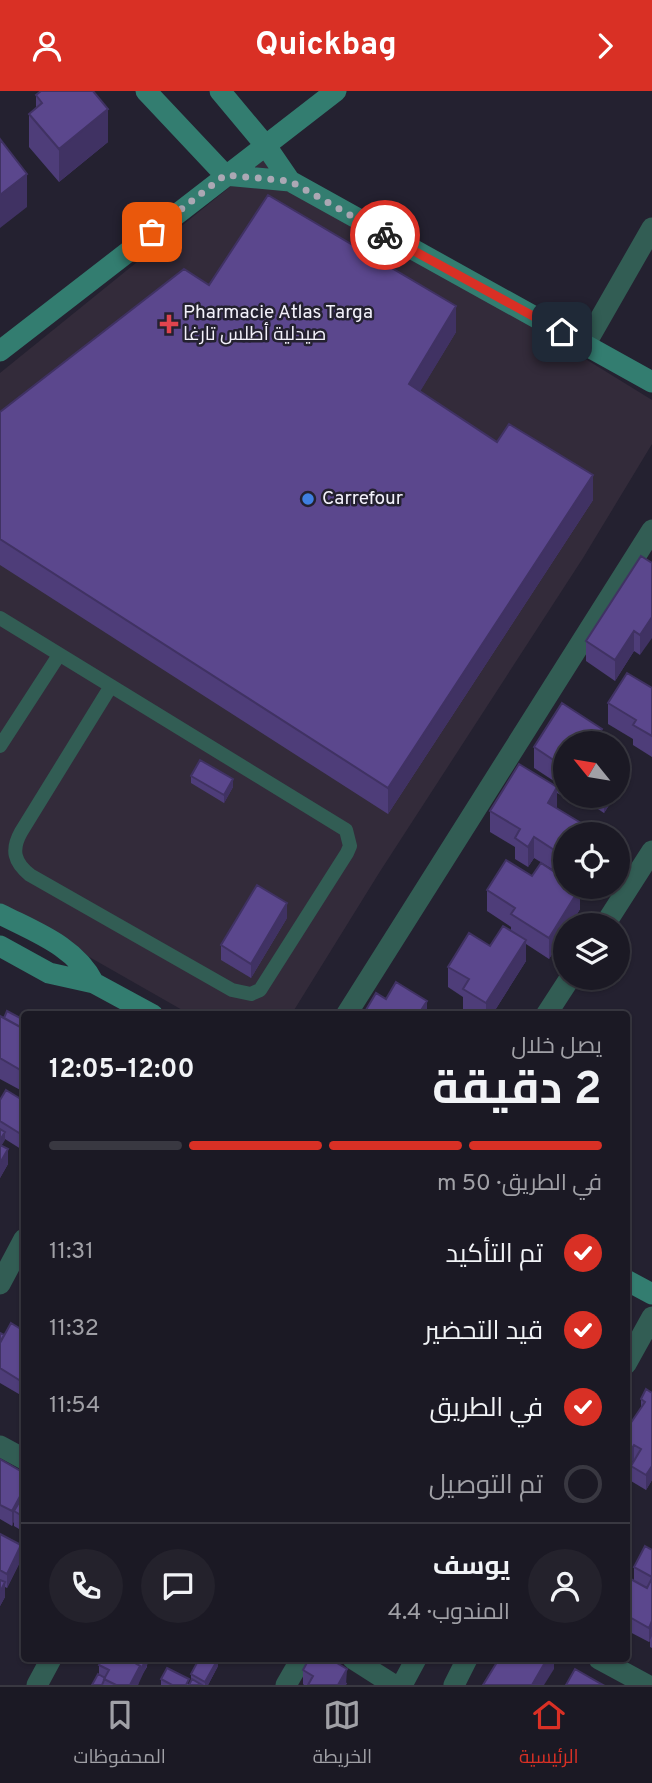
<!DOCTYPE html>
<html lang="ar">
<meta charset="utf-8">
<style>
:root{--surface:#1b1924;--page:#24222c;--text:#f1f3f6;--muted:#a0a0a6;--line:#393841;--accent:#d93025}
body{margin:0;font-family:Overpass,Cairo,sans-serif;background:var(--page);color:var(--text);direction:rtl;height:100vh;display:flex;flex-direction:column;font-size:26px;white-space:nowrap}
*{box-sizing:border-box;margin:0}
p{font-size:23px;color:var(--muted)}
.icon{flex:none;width:38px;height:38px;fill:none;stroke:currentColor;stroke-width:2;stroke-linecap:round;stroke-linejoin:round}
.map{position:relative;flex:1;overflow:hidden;direction:ltr}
.side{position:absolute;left:21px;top:920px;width:609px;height:651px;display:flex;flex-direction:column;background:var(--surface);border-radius:7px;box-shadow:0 2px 5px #0004,0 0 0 2px var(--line);direction:rtl}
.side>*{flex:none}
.needle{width:46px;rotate:300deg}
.tools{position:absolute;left:553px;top:640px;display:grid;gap:14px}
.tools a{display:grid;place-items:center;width:77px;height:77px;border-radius:50%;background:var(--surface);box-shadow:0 2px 5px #0004,0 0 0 2px var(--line);font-size:35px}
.pin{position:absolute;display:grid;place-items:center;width:60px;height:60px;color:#fff;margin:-30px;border-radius:14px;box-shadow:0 4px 10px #0006}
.courier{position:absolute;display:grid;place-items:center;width:70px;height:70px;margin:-35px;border:5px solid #d93025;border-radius:50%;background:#fff;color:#222;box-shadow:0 2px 9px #0007}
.head em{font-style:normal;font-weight:700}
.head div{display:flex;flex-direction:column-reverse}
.head{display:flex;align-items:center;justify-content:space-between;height:119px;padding:0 28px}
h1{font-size:46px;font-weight:700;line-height:52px}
.bar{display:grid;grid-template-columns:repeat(4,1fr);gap:10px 7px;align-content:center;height:84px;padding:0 28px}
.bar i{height:9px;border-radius:5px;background:var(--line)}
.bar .selected{background:var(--accent)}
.bar p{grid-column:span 4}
.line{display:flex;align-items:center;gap:18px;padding:0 28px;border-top:2px solid var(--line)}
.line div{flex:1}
.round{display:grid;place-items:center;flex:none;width:74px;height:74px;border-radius:37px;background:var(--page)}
ol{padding:0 28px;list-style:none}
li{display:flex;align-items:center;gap:21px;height:77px}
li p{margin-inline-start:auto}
li .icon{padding:7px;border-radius:50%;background:var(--accent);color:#fff;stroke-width:4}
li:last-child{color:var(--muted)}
li i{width:38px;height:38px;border:4px solid var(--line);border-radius:50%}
header{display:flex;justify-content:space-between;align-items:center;height:91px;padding:0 28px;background:var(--accent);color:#fff;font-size:32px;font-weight:700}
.menu{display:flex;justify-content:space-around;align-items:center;height:98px;border-top:2px solid var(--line);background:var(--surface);font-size:19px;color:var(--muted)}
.menu a{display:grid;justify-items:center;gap:4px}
.menu .selected{color:var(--accent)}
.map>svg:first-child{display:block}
.commercial{fill:#332b3a}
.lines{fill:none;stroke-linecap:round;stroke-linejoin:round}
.lane{stroke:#325d54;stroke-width:14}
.street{stroke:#325d54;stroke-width:21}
.secondary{stroke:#337d70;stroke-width:21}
.wall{fill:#4e3d79}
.shaded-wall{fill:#403263}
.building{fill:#5b478d;stroke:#403263;stroke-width:2}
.done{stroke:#aba8b4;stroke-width:7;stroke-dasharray:0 12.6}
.route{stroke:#d93025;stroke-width:9}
.health-dot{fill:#e0444e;stroke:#242130;stroke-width:2.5}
.shop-dot{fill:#3f7fe0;stroke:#242130;stroke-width:2.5}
.labels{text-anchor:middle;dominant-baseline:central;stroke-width:5;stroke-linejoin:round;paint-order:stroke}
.poi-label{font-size:19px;fill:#f3f1fb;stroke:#242130;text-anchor:start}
</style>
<header><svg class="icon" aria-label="forward" viewBox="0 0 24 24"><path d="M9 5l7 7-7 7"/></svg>Quickbag<svg class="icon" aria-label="person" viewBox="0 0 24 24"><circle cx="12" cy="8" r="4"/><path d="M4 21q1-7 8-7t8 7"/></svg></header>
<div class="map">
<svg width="652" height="1594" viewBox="0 0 652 1594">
<rect width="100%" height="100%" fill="#242130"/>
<path class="commercial" d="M263 69 652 309V353L583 467 379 782 291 924H191L0 815V282Z"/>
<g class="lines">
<path class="lane" d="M0 527 346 739 350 755 347 762 260 899 251 903 232 899 30 784C14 771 11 759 21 741L111 595
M0 655 59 564"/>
<path class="street" d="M585 254 652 137
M604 835 652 760
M346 924 652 439
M546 924 570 887
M0 1193 24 1148
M626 1273 652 1226
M0 1355 24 1368
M353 1568 394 1594
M599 1568 647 1594
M37 1594 51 1568
M286 1594 301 1568
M402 1594 416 1568
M454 1594 467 1568"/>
<path class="secondary" d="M146 0 225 84 290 90
M220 0 266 55 290 90 652 291
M0 260 336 0
M0 823C35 841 75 855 94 892
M0 855 49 882 94 892 153 924
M626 1189 652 1203"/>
</g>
<path class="wall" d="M36 4 108 51 59 91 29 56V23L36 17Z
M209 194 456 241 420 300 497 351 593 409 388 723 0 474V321Z
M641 465 640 564 634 560 615 590 586 570V550Z
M652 597V666L633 654V648L608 633V612Z
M562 612 602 638V653H565V705H570L568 708 557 702V718L581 732V744H565V779L562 784 534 767 528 776 515 768V756L490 741V720L519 673 557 696V692L534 677V656Z
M191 685 233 696 224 712 191 692Z
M578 705H615L604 722Z
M487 799 580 818 570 835H565V842L549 868 526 853V870L492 924H471L463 919V906L448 896V876L490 855 511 840V836L487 820Z
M287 827 251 887 221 869V854Z
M0 925 4 927 24 929V1001L0 988Z
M0 1009 24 1010V1060L5 1048 1 1055 8 1073 0 1087Z
M24 1240V1306L0 1292V1242L4 1244Z
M652 1302V1389L646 1399 631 1390V1375L635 1369 634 1368 626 1380 641 1318V1308Z
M0 1368 24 1382V1441L14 1435V1430L12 1435 0 1428Z
M0 1443 21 1469 7 1497 5 1496V1506L0 1515Z
M652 1459V1557L650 1556V1550L649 1551 626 1539V1488L634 1490V1476Z
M147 1573V1576L140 1587 138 1594H92L99 1584V1574Z
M218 1575 208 1594H161V1588L189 1593 191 1590V1583Z
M303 1579 347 1592 346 1594H304L303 1593Z"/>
<path class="shaded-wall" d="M108 18V51L59 91V58Z
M27 83V116L0 137V104Z
M456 215V241L409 319V293Z
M593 384V409L388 723V697Z
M652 526V547L640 564V544Z
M634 540V560L615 590V569Z
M602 638V653H594V649Z
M625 669V690L618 701V680Z
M233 688V696L224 712V704Z
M557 696V717L548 733V712Z
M604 705H615L604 722Z
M581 732V744H574Z
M534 746V767L528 776V756Z
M565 758V779L562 784V764Z
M580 797V818L570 835H565V842L549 868V847Z
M287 812V827L251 887V873Z
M526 849V870L492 924H486V912Z
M427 910V924H418Z
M5 1041V1049L0 1057V1049Z
M8 1058V1073L0 1087V1072Z
M634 1354V1368L626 1380V1366Z
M652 1375V1389L646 1399V1384Z
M24 1398V1412L14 1420V1430L12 1435V1420Z
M21 1454V1469L7 1497V1483Z
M5 1491V1506L0 1515V1501Z
M652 1530V1545L649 1551V1537Z
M147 1568H150L138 1594H130L140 1575Z
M218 1568V1575L208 1594H205V1591Z
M547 1568H554V1578L544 1594H532Z
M347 1578 346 1594H338Z"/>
<path class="building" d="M41 0H93L108 18 59 58 29 23 42 12 36 4Z
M0 48 27 83 0 104Z
M268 104 456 215 409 293 497 351 509 333 593 384 388 697 0 448V321L184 178 209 194Z
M641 465 652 472V526L640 544 634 540 615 569 586 550Z
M627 582 652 597V645L633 634 636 629 608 612Z
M562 612 602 638 594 649 600 653H565V686L557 681 561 674 534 656Z
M618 664 625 669 618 680Z
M200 669 233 688 224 704 191 685Z
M519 673 557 696 548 712 581 732 574 744H565V758L562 764 534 746 528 756 515 747 520 738 490 720Z
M506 769 532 785 541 772 565 788V796H578L580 797 549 847 511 823 515 817 487 799Z
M257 794 287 812 251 873 221 854Z
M503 835 526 849 486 912 463 898 469 888 448 876 469 842 490 855Z
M396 891 427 910 418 924H363L376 902 386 908Z
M7 920 24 929V938L4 927Z
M0 925 24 938V981L0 967Z
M6 999 24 1010V1045L0 1030V1009Z
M0 1038 5 1041 0 1049Z
M0 1054 8 1058 0 1072Z
M11 1232 24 1240V1292L0 1277V1252Z
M0 1242 4 1244 0 1251Z
M646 1298 652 1302V1375L646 1384 631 1375 641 1358 634 1354 626 1366V1339L645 1311 641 1308Z
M0 1368 24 1382V1398L12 1420 0 1414Z
M24 1403V1426L14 1420Z
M0 1443 21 1454 7 1483 0 1479Z
M645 1455 652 1459V1486L634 1476Z
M627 1486 647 1497 652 1487V1530L649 1537 626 1524V1488Z
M0 1489 5 1491 0 1501Z
M103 1568H128L140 1575 130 1594H116L104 1588 109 1579 99 1574Z
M128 1568H147L140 1579V1575Z
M199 1568H218L205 1591 191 1583Z
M309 1568H330L347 1578 338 1594H308L313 1585 303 1579Z
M499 1568H547L532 1594H483Z
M167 1577 189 1588 186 1594H172L161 1588Z
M575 1578 603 1594H566Z
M98 1583 105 1587 102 1594H92Z
M192 1588 202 1594H189Z"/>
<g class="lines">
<path class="done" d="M152 141 225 84 290 90 385 144"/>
<path class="route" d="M385 144 562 241"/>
</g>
<path class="health-dot" d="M165.5 222.5h7v7h7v7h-7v7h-7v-7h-7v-7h7z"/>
<circle class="shop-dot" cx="308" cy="408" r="7"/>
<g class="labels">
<g class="poi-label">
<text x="183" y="222">Pharmacie Atlas Targa<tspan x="183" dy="22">صيدلية أطلس تارغا</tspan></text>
<text x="322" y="408">Carrefour</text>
</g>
</g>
</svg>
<div class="tools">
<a><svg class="needle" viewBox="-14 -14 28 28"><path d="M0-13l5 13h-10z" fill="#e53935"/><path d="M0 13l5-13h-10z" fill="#a0a0a6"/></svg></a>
<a><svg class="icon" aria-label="locate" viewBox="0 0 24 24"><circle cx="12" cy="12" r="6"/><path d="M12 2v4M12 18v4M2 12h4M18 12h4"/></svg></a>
<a><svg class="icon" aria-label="layers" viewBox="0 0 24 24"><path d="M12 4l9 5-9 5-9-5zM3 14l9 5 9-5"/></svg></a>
</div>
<div class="pin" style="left:152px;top:141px;background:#ea580c"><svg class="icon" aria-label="bag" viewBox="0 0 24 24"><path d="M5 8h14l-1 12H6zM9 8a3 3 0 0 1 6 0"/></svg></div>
<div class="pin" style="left:562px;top:241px;background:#1f2937"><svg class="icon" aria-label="home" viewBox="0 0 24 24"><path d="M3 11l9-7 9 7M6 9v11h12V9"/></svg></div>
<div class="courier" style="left:385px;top:144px"><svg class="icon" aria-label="bike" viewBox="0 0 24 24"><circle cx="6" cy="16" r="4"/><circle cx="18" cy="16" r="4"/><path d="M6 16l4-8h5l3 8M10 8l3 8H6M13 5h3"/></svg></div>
<section class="side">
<div class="head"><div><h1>2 دقيقة</h1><p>يصل خلال</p></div><em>12:00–12:05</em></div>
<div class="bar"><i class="selected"></i><i class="selected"></i><i class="selected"></i><i></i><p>في الطريق · 50 m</p></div>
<ol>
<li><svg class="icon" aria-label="check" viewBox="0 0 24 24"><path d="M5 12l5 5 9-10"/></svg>تم التأكيد<p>11:31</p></li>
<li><svg class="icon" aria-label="check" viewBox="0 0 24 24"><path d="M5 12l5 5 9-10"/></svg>قيد التحضير<p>11:32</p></li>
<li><svg class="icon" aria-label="check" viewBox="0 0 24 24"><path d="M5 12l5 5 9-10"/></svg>في الطريق<p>11:54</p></li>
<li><i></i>تم التوصيل</li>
</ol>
<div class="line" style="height:126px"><a class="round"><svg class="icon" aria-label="person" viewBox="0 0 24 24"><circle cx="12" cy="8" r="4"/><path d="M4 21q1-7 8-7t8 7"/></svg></a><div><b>يوسف</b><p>المندوب · 4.4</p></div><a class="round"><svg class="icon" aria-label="chat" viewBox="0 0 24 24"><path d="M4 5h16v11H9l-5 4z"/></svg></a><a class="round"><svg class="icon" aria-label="phone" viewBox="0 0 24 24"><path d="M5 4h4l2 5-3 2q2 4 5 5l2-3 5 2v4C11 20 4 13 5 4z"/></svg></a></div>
</section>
</div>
<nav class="menu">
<a class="selected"><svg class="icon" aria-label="home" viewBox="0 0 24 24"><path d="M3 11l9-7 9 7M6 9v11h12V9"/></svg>الرئيسية</a>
<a><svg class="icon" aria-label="map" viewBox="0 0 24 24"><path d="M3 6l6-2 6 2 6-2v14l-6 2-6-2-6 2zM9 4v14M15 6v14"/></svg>الخريطة</a>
<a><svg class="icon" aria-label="saved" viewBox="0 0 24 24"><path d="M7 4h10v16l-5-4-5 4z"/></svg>المحفوظات</a>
</nav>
